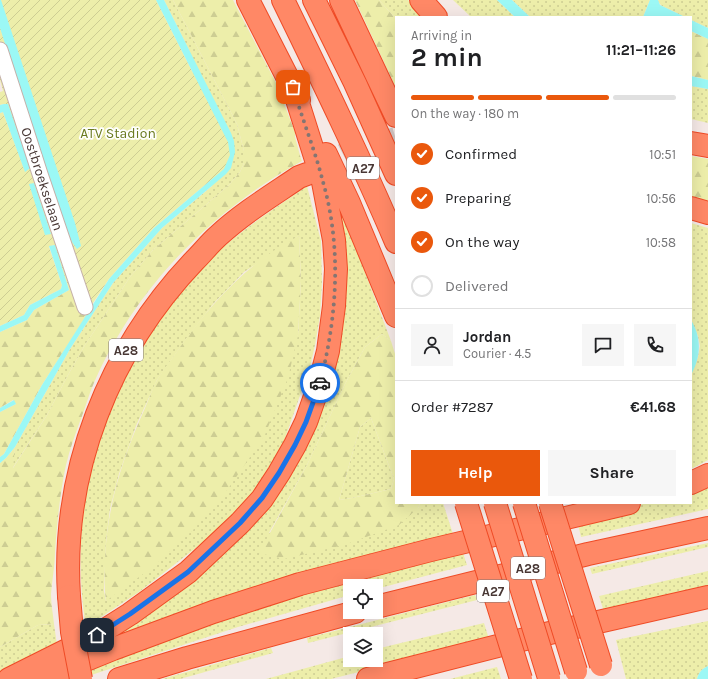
<!DOCTYPE html>
<meta charset="utf-8">
<style>
:root{--surface:#fff;--page:#f6f6f6;--text:#202124;--muted:#757577;--line:#e0e0e0;--accent:#ea580c}
body{margin:0;font-family:Karla,sans-serif;background:var(--page);color:var(--text);height:100vh;display:flex;flex-direction:column;font-size:15px;white-space:nowrap}
*{box-sizing:border-box;margin:0}
p{font-size:13px;color:var(--muted)}
.icon{flex:none;width:22px;height:22px;fill:none;stroke:currentColor;stroke-width:2;stroke-linecap:round;stroke-linejoin:round}
.map{position:relative;flex:1;overflow:hidden}
.panel{position:absolute;left:395px;top:16px;width:297px;height:488px;display:flex;flex-direction:column;background:var(--surface);border-radius:0px;box-shadow:0 4px 16px #0002}
.panel>*{flex:none}
.buttons{position:absolute;left:343px;top:579px;display:grid;gap:8px}
.buttons a{display:grid;place-items:center;width:40px;height:40px;border-radius:0px;background:var(--surface);box-shadow:0 4px 16px #0002;font-size:20px}
.pin{position:absolute;display:grid;place-items:center;width:34px;height:34px;color:#fff;margin:-17px;border-radius:8px;box-shadow:0 2px 6px #0006}
.courier{position:absolute;display:grid;place-items:center;width:40px;height:40px;margin:-20px;border:3px solid #1a73e8;border-radius:50%;background:#fff;color:#222;box-shadow:0 1px 5px #0007}
.headline em{font-style:normal;font-weight:700}
.headline div{display:flex;flex-direction:column-reverse}
.headline{display:flex;align-items:center;justify-content:space-between;height:68px;padding:0 16px}
h1{font-size:26px;font-weight:700;line-height:30px}
.bar{display:grid;grid-template-columns:repeat(4,1fr);gap:6px 4px;align-content:center;height:48px;padding:0 16px}
.bar i{height:5px;border-radius:3px;background:var(--line)}
.bar .selected{background:var(--accent)}
.bar p{grid-column:span 4}
.line{display:flex;align-items:center;gap:10px;padding:0 16px;border-top:1px solid var(--line)}
.line div{flex:1}
.round{display:grid;place-items:center;flex:none;width:42px;height:42px;border-radius:0px;background:var(--page)}
ol{padding:0 16px;list-style:none}
li{display:flex;align-items:center;gap:12px;height:44px}
li p{margin-inline-start:auto}
li .icon{padding:4px;border-radius:50%;background:var(--accent);color:#fff;stroke-width:4}
li:last-child{color:var(--muted)}
li i{width:22px;height:22px;border:2px solid var(--line);border-radius:50%}
.primary-button{display:flex;gap:8px;margin-top:auto;padding:8px 16px}
.primary-button a{flex:1;height:46px;border-radius:0px;background:var(--accent);color:#fff;font-size:16px;font-weight:700;line-height:46px;text-align:center}
.primary-button a+a{background:var(--page);color:var(--text)}
.map>svg:first-child{display:block}
.grass{fill:url(#grass-dots);fill-rule:evenodd}
.forest{fill:url(#forest-firs);fill-rule:evenodd}
.garden{fill:url(#garden-furrows)}
.water{fill:#9bf8f5}
.lines{fill:none;stroke-linecap:round;stroke-linejoin:round}
.highway-tunnel{stroke:#d2c5c2;stroke-width:22;stroke-dasharray:22 11;stroke-linecap:butt}
.minor-casing{stroke:#c4b0aa;stroke-width:17}
.highway-casing{stroke:#ef4b26;stroke-width:24}
.minor{stroke:#fff;stroke-width:15}
.highway{stroke:#f86;stroke-width:22}
.highway-bridge-casing{stroke:#ef4b26;stroke-width:24;stroke-linecap:butt}
.highway-bridge{stroke:#f86;stroke-width:22}
.done{stroke:#857572;stroke-width:4;stroke-dasharray:0 7.2}
.route{stroke:#1a73e8;stroke-width:5}
.labels{text-anchor:middle;dominant-baseline:central;stroke-width:3.5;stroke-linejoin:round;paint-order:stroke}
.shield{fill:#fff;stroke:#7f7371;stroke-width:1}
.shield-label{font-size:13px;font-weight:bold;fill:#483734}
.park-label{font-size:14px;fill:#6b7b20;stroke:#fff}
.street-label{font-size:14px;fill:#483734;stroke:#fff}
</style>
<div class="map">
<svg width="708" height="679" viewBox="0 0 708 679">
<defs>
<pattern id="grass-dots" width="8" height="8" patternUnits="userSpaceOnUse"><rect width="8" height="8" fill="#edeeaa"/><path d="M2 2h.1M6 6h.1" fill="none" stroke="#cdcd93" stroke-width="1.8" stroke-linecap="round"/></pattern>
<pattern id="forest-firs" width="22" height="20" patternUnits="userSpaceOnUse"><rect width="22" height="20" fill="#edeeaa"/><path d="M5 1l3.5 6h-7zM16 11l3.5 6h-7z" fill="#cdcd93"/></pattern>
<pattern id="garden-furrows" width="10" height="10" patternUnits="userSpaceOnUse"><rect width="10" height="10" fill="#edeeaa"/><path d="M-1 1l2-2M0 10L10 0M9 11l2-2" fill="none" stroke="#cdcd93"/></pattern>
</defs>
<rect width="100%" height="100%" fill="#f5e9e6"/>
<path class="grass" d="M164 0H173L237 124 244 151V163L240 172 229 185 153 250 130 277 85 345 68 375 47 415 12 469 15 447 70 349 113 283 162 228 212 186 189 50Z
M379 0H408L425 17H396V19Z
M453 0H497L515 17H471Z
M512 0H650L643 17H530Z
M658 0H708V28L691 20V17H685L662 6 659 3Z
M691 86 708 89V123L691 119Z
M307 186 321 241 322 281 320 316 315 345 310 367 283 444 256 490 215 533 139 592 86 627C72 543 85 456 122 380 128 367 137 356 144 344 160 317 178 291 200 269 231 236 270 212 307 186ZM299 236 301 281 298 335 106 601 104 591 106 541 110 509 119 474 136 426 157 380 186 339 214 303 244 272Z
M343 214 391 341 382 334 365 347 345 384 307 465 269 533 418 508 420 503H443L453 534 277 579 100 641 176 590 313 424 337 215Z
M691 223 708 228V460L691 469V375L698 357 700 346 698 336 691 320Z
M371 418 394 479 391 489 352 498 339 500 360 427Z
M708 482V509L581 537 577 520 647 503H691V489Z
M708 543V547L592 574 590 568Z
M461 547 467 565 376 589V586H350V595L238 627 79 679H53L150 639Z
M708 571V589L604 612 599 596Z
M475 595 477 600 308 643 307 638Z
M708 621V666C702 669 699 672 697 679H626L616 640Z
M484 623 489 639 331 679H266L350 656V660H376V649Z
M54 624 57 645 0 673V647L38 625Z
M271 648 273 653 180 679H162Z
M497 667 501 679H450Z"/>
<path class="forest" d="M173 0H233L276 83 295 132V137L301 159 302 161C209 212 132 291 91 390 88 399 85 407 82 416 76 432 70 448 66 465 60 493 57 523 55 552 55 566 52 580 51 594 51 604 53 614 54 624L38 625 0 647V463L6 458 15 447 13 468 47 415 68 375 85 345 130 277 153 250 229 185 240 172 244 163V151L237 124Z
M355 0H379L396 19V88Z
M691 31 708 39V80L691 76Z
M691 156 708 159V206L691 202Z
M299 236 301 281 298 335 288 378 264 437 223 496 193 530 150 569 106 601C104 587 105 573 105 559 107 506 123 456 145 408 149 399 152 389 157 380 163 370 171 360 178 350 210 304 248 262 299 236Z
M69 290 76 291 85 318 42 385 4 454 0 457V412L16 404 13 400 0 408V332L27 320 34 310Z
M382 334 391 341 396 357V503H420L418 508 399 525 344 545 284 559 259 553 307 465 345 384 365 347ZM371 418 394 479 391 489 352 498 339 500 360 427Z"/>
<path class="garden" d="M0 0H156L228 142 230 155 224 169 154 228 109 279 91 306 85 318 76 291 69 290 54 245 49 247 62 285 61 289 30 305 24 315 0 326V113L3 112 25 171 30 168 20 137 4 104 0 105V92L3 91 0 80Z"/>
<path class="water" d="M0 0H1L75 223 81 246 77 249 72 242 66 227 30 122 0 28Z
M156 0H164L231 133 234 141 235 152 231 168 226 174 162 228 113 283 70 349 15 447 6 458 0 463V457L4 454 42 385 109 279 154 228 224 169 230 155 228 142Z
M497 0H512L530 17H515Z
M650 0H658L660 5 685 17H643Z
M691 20 708 28V39L691 31Z
M691 76 708 80V89L691 86Z
M4 104H8L30 168 25 172 3 112 0 113V105Z
M34 183 51 234 45 235 29 184Z
M55 245 69 290 34 310 27 320 0 332V326L24 315 30 305 61 289 62 285 49 246Z
M691 320C702 338 701 357 691 375Z
M14 400 16 404 0 412V408Z
M708 666V679H697C699 672 702 669 708 666Z"/>
<g class="lines">
<path class="highway-tunnel" d="M314 170 344 154 396 138"/>
<g class="minor-casing">
<path id="minor" d="M0 50 40 174 85 307"/>
</g>
<g class="highway-casing">
<path id="highway" d="M248 0 299 100
M283 0C322 80 361 160 396 242
M314 0 355 83 396 174
M341 0 396 116
M421 0 436 17
M691 143 708 146
M326 154 349 203 396 316
M691 208 708 213
M691 483 708 475
M69 596C61 471 109 350 195 260 203 252 210 243 218 236 243 213 271 196 299 177L307 174
M376 607 588 554 708 528
M9 679 97 635 130 614 188 572 240 523 262 499 279 473 295 445 306 422 320 382 328 351 334 306 336 269 334 240 323 182 293 87
M39 679 113 649 213 612 300 584 431 550 629 503
M119 679 187 658 355 612
M368 679 541 635 708 597"/>
</g>
<use href="#minor" class="minor"/>
<use href="#highway" class="highway"/>
<g class="highway-bridge-casing">
<path id="highway-bridge" d="M466 503 521 679
M495 503 549 678
M524 503 576 671
M550 503 601 665
M69 596 72 632 81 679"/>
</g>
<use href="#highway-bridge" class="highway-bridge"/>
</g>
<g class="lines">
<path class="done" d="M293 87C302 119 315 150 323 182 342 248 337 317 320 383"/>
<path class="route" d="M97 635 130 614 188 572 240 523 262 498 279 473 295 445 306 422 320 383"/>
</g>
<g class="labels">
<g class="shield">
<rect x="347" y="157" width="32" height="22" rx="3"/>
<rect x="109" y="339" width="34" height="22" rx="3"/>
<rect x="511" y="557" width="34" height="22" rx="3"/>
<rect x="477" y="580" width="32" height="22" rx="3"/>
</g>
<g class="shield-label">
<text x="363" y="168">A27</text>
<text x="126" y="350">A28</text>
<text x="528" y="568">A28</text>
<text x="493" y="591">A27</text>
</g>
<g class="park-label">
<text x="118" y="133">ATV Stadion</text>
</g>
<g class="street-label">
<text transform="translate(42 179) rotate(72)">Oostbroekselaan</text>
</g>
</g>
</svg>
<div class="buttons">
<a><svg class="icon" aria-label="locate" viewBox="0 0 24 24"><circle cx="12" cy="12" r="6"/><path d="M12 2v4M12 18v4M2 12h4M18 12h4"/></svg></a>
<a><svg class="icon" aria-label="layers" viewBox="0 0 24 24"><path d="M12 4l9 5-9 5-9-5zM3 14l9 5 9-5"/></svg></a>
</div>
<div class="pin" style="left:293px;top:87px;background:#ea580c"><svg class="icon" aria-label="bag" viewBox="0 0 24 24"><path d="M5 8h14l-1 12H6zM9 8a3 3 0 0 1 6 0"/></svg></div>
<div class="pin" style="left:97px;top:635px;background:#1f2937"><svg class="icon" aria-label="home" viewBox="0 0 24 24"><path d="M3 11l9-7 9 7M6 9v11h12V9"/></svg></div>
<div class="courier" style="left:320px;top:383px"><svg class="icon" aria-label="car" viewBox="0 0 24 24"><path d="M5 17H2v-5l4-1 3-4h7l3 4 3 1v5h-3M9 17h6M6 11h13"/><circle cx="7" cy="17" r="2"/><circle cx="17" cy="17" r="2"/></svg></div>
<section class="panel">
<div class="headline"><div><h1>2 min</h1><p>Arriving in</p></div><em>11:21–11:26</em></div>
<div class="bar"><i class="selected"></i><i class="selected"></i><i class="selected"></i><i></i><p>On the way · 180 m</p></div>
<ol>
<li><svg class="icon" aria-label="check" viewBox="0 0 24 24"><path d="M5 12l5 5 9-10"/></svg>Confirmed<p>10:51</p></li>
<li><svg class="icon" aria-label="check" viewBox="0 0 24 24"><path d="M5 12l5 5 9-10"/></svg>Preparing<p>10:56</p></li>
<li><svg class="icon" aria-label="check" viewBox="0 0 24 24"><path d="M5 12l5 5 9-10"/></svg>On the way<p>10:58</p></li>
<li><i></i>Delivered</li>
</ol>
<div class="line" style="height:72px"><a class="round"><svg class="icon" aria-label="person" viewBox="0 0 24 24"><circle cx="12" cy="8" r="4"/><path d="M4 21q1-7 8-7t8 7"/></svg></a><div><b>Jordan</b><p>Courier · 4.5</p></div><a class="round"><svg class="icon" aria-label="chat" viewBox="0 0 24 24"><path d="M4 5h16v11H9l-5 4z"/></svg></a><a class="round"><svg class="icon" aria-label="phone" viewBox="0 0 24 24"><path d="M5 4h4l2 5-3 2q2 4 5 5l2-3 5 2v4C11 20 4 13 5 4z"/></svg></a></div>
<div class="line" style="height:52px"><div>Order #7287</div><b>€41.68</b></div>
<div class="primary-button"><a>Help</a><a>Share</a></div>
</section>
</div>
